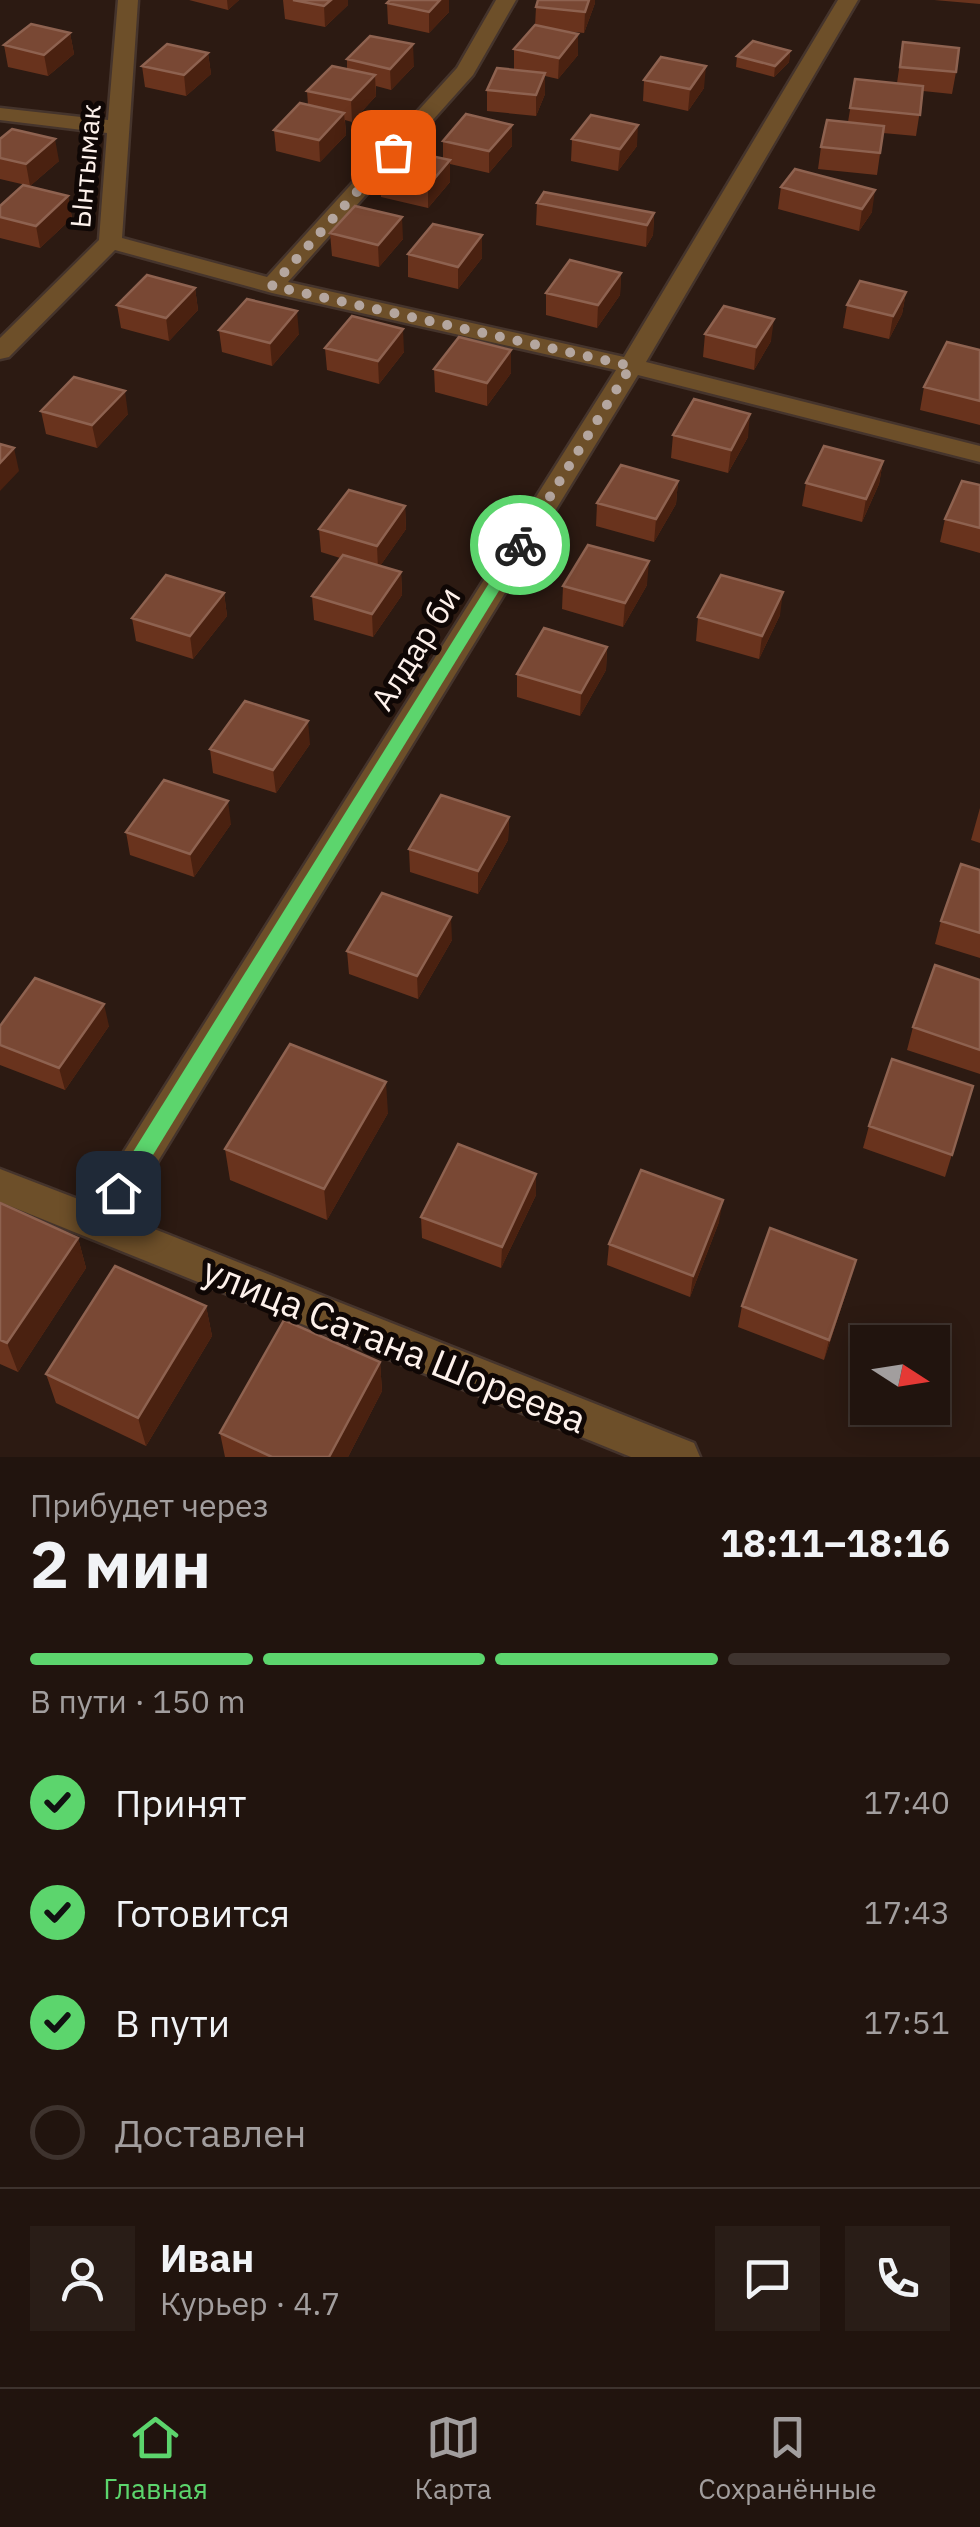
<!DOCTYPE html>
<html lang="ru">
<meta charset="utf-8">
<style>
:root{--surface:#21140e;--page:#291d17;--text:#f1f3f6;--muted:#a29e9e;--line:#3e332e;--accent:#5cd56d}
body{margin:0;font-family:"IBM Plex Sans",sans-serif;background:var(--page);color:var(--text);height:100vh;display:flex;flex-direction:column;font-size:38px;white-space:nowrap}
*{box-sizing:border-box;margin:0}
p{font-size:32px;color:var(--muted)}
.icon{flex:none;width:55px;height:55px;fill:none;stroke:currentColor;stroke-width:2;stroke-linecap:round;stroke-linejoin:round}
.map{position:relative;height:1457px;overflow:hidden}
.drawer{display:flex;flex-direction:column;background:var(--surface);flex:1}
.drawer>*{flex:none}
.needle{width:65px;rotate:102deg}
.controls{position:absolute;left:850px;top:1325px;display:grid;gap:20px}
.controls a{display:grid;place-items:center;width:100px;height:100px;border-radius:0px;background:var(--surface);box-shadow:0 5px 25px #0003,0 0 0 2px var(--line);font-size:50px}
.pin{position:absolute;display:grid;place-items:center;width:85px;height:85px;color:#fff;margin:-42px;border-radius:20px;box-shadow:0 5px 15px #0006}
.courier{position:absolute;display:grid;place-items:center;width:100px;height:100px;margin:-50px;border:8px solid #5cd56d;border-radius:50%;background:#fff;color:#222;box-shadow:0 2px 12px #0007}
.head em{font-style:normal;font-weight:700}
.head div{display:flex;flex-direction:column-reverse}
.head{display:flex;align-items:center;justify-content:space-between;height:170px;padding:0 30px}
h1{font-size:65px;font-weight:700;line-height:75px}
.bar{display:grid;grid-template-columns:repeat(4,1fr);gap:15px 10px;align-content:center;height:120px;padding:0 30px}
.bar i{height:12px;border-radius:8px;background:var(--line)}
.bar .selected{background:var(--accent)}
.bar p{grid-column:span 4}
.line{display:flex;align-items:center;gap:25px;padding:0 30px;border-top:2px solid var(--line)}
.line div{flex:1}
.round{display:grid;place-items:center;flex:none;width:105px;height:105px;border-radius:0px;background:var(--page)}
ol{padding:0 30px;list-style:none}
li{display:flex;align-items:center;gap:30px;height:110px}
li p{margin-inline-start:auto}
li .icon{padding:10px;border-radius:50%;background:var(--accent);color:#111;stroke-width:4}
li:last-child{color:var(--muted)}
li i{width:55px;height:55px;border:5px solid var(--line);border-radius:50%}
.menu{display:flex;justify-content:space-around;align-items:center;height:140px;border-top:2px solid var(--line);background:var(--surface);font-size:28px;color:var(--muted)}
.menu a{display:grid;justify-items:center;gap:5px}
.menu .selected{color:var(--accent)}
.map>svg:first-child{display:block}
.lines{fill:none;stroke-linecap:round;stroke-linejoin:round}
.street-casing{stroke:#45342c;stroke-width:5}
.street{fill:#6d4f29;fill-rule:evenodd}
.wall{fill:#69331d}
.shaded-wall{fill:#4a2110}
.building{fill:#794834;stroke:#8e6250;stroke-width:2.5}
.route{fill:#5cd56d}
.done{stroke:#b4a69f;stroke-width:10;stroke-dasharray:0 18}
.labels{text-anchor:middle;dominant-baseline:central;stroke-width:10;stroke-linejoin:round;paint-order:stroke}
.far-street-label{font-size:28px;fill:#fdf1eb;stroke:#0f0705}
.street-label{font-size:32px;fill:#fdf1eb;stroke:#0f0705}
.near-street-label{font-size:38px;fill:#fdf1eb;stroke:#0f0705}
</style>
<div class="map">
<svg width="980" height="1457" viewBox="0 0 980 1457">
<rect width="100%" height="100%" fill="#2c1a12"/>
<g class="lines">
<g class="street-casing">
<path id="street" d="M118 0H138L122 238 267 277 457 68 496 0H516L473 75 288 282 624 357 838 0H858L646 362 980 446V462L638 375 124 1217 694 1443 700 1457H631L0 1202V1169L91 1204 616 370 272 293 115 250 9 357 0 359V338L99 240 107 133 0 120V108L108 120Z"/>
</g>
<use href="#street" class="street"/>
</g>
<path class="wall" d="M189 0H239L228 10Z
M283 0H348V5L325 27 285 19Z
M934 0H980V4Z
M387 3 449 12 429 33 388 24Z
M595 3 584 33 556 30 578 55 558 79 545 76V94L536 116 487 111V90L514 69V49L535 26 536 7Z
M70 33 74 54 48 76 8 67 4 45Z
M903 42 956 72 952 94 923 91 916 136 883 133 877 175 818 169 821 147 848 122 855 79 897 83Z
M790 51 789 62 774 77 736 67 737 56Z
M208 53 211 74 186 96 145 87 142 66Z
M347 59 414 66 391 90 376 86V96L352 122 345 120 346 135 320 162 276 151 274 130 308 105 307 91 347 69Z
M644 80 704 88 688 111 643 101Z
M0 139 59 161 30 186 0 179Z
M572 139 637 146 618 171 571 161Z
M443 141 512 146 489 173 450 164V182L428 208 381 197 380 175 443 159Z
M795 169 872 212 859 231 778 209 781 187Z
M68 196 72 218 40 248 0 238V206Z
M537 203 654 213 653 235 646 247 536 225Z
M330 233 403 239 379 267 332 256Z
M482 235V258L458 289 408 277V254Z
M621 273 620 295 597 328 546 315V293Z
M195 288 198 310 169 341 121 328 117 305Z
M906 292 902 314 889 339 843 328 847 305Z
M219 330 299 334 272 366 222 352Z
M705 334 771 341 754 370 703 357Z
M325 348 404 352 379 384 327 370Z
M980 350V425L920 410 924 387Z
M434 369 511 373 487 406 435 392Z
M41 411 128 414 97 448 46 434Z
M673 435 748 437 728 473 671 458Z
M883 461 879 484 862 522 802 506 806 483Z
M678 481 676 504 654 542 596 526 597 503Z
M980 485V553L940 542 945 519Z
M405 506 406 529 380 566 401 572 402 595 373 637 314 620 312 596 340 558 321 552 319 529Z
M647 585 623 627 562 609 563 586Z
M224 593 227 616 193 659 136 641 132 618Z
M780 615 759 659 696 641 698 617Z
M607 647 606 670 580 716 517 697V674Z
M310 744 276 793 213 773 210 749Z
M980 808V843L971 840Z
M509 817 508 840 478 894 410 872 409 849Z
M231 824 194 877 130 855 126 832Z
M980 870V958L935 944 941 921Z
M452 940 418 999 349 974 347 951Z
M980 980V1074L907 1050 913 1027Z
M0 1026H109L65 1090 0 1065Z
M973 1086 945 1177 863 1148 869 1126Z
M388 1113 327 1220 230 1180 225 1149Z
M536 1195 501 1268 422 1238 421 1217Z
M0 1203 78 1238 86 1268 18 1372 0 1364Z
M719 1222 690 1297 607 1265 609 1244Z
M850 1281 824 1360 738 1327 742 1306Z
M206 1306 212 1336 146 1446 56 1403 46 1374Z
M380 1362 382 1391 348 1457H225L220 1433Z"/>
<path class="shaded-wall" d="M227 0H239L228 10Z
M331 0H348V5L325 27 324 6Z
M440 0H449V12L429 33V12Z
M589 0H595V3L584 33 585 12Z
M70 33 74 54 48 76 44 55Z
M578 34V55L558 79 559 58Z
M413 44 414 66 391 90 390 69Z
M790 51 789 62 774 77 775 66Z
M208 53 211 74 186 96 184 75Z
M706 66 704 88 688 111 690 89Z
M545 73V94L536 116V95Z
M375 75 376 96 352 122 351 100Z
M344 113 346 135 320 162 319 140Z
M512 125V146L489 173V151Z
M638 125 637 146 618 171 620 149Z
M55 139 59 161 30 186 26 164Z
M450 160V182L428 208V186Z
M875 190 872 212 859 231 862 209Z
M68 196 72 218 40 248 36 226Z
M654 213 653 235 646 247 647 225Z
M402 217 403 239 379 267 378 245Z
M482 235V258L458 289V267Z
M621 273 620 295 597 328 598 305Z
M195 288 198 310 169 341 166 318Z
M906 292 902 314 889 339 893 316Z
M297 311 299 334 272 366 270 343Z
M774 319 771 341 754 370 756 347Z
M403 329 404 352 379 384 378 361Z
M511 350V373L487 406V383Z
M125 391 128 414 97 448 92 425Z
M750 414 748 437 728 473 731 450Z
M14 448 19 471 0 491V463Z
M883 461 879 484 862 522 866 499Z
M678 481 676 504 654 542 656 519Z
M405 506 406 529 378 569 377 546Z
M649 561 647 585 623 627 625 603Z
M401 572 402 595 373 637 372 614Z
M783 592 780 615 759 659 762 636Z
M224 593 227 616 193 659 190 636Z
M607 647 606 670 580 716 581 693Z
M308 721 310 744 276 793 273 770Z
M228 801 231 824 194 877 190 854Z
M509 817 508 840 478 894V871Z
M451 917 452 940 418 999 417 976Z
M104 1004 109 1026 65 1090 59 1068Z
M386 1082 388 1113 327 1220 324 1189Z
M536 1174V1195L501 1268 502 1247Z
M723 1200 719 1222 690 1297 693 1276Z
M78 1238 86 1268 18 1372 7 1343Z
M856 1260 850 1281 824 1360 829 1340Z
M206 1306 212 1336 146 1446 138 1418Z
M380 1362 382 1391 348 1457H329Z"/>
<path class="building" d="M293 0H331L324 6Z
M390 0H440L429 12 387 3Z
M538 0H589L585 12 536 7Z
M31 24 70 33 44 55 4 45Z
M535 25 578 34 559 58 514 49Z
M370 36 413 44 390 69 347 59Z
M753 41 790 51 775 66 737 56Z
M903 42 959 48 956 72 900 67Z
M167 44 208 53 184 75 142 66Z
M661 57 706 66 690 89 644 80Z
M332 66 375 75 351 100 307 91Z
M497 68 545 73 536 95 487 90Z
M855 79 923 86 920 115 850 108Z
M300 103 344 113 319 140 274 130Z
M466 114 512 125 489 151 443 141Z
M591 115 638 125 620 149 572 139Z
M827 120 884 126 880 153 821 147Z
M12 129 55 139 26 164 0 158V139Z
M403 150 450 160 428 186 380 175Z
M795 169 875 190 862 209 781 187Z
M23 185 68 196 36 226 0 217V206Z
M544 192 654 213 647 225 537 203Z
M355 206 402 217 378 245 330 233Z
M433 224 482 235 458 267 408 254Z
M570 260 621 273 598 305 546 293Z
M147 275 195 288 166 318 117 305Z
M860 281 906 292 893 316 847 305Z
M247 299 297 311 270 343 219 330Z
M724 306 774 319 756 347 705 334Z
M352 316 403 329 378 361 325 348Z
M459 337 511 350 487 383 434 369Z
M947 342 980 350V401L924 387Z
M74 377 125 391 92 425 41 411Z
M694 399 750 414 731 450 673 435Z
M0 444 14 448 0 463Z
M824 446 883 461 866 499 806 483Z
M621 465 678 481 656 519 597 503Z
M962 481 980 485V528L945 519Z
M349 490 405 506 377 546 319 529Z
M588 545 649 561 625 603 563 586Z
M343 555 401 572 372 614 312 596Z
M166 575 224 593 190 636 132 618Z
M721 575 783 592 762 636 698 617Z
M544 628 607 647 581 693 517 674Z
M245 701 308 721 273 770 210 749Z
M164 780 228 801 190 854 126 832Z
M441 795 509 817 478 871 409 849Z
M961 864 980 870V933L941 921Z
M382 893 451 917 417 976 347 951Z
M935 965 980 980V1050L913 1027Z
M35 978 104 1004 59 1068 0 1045V1026Z
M290 1044 386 1082 324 1189 225 1149Z
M892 1059 973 1086 952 1155 869 1126Z
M458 1144 536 1174 502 1247 421 1217Z
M641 1170 723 1200 693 1276 609 1244Z
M0 1203 78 1238 7 1343 0 1340Z
M770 1228 856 1260 829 1340 742 1306Z
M115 1266 206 1306 138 1418 46 1374Z
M284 1320 380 1362 329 1457H272L220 1433Z"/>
<path class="route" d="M520 540 527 545 126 1199H111V1187L513 545Z"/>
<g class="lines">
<path class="done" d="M393 152 272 286 631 366 520 545"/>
</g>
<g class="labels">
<g class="far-street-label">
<text transform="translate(85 166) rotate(-85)">Ынтымак</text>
</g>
<g class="street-label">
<text transform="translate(415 648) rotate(-58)">Алдар би</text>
</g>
<g class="near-street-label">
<text transform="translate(395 1344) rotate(22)">улица Сатана Шореева</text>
</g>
</g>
</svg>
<div class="controls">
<a><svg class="needle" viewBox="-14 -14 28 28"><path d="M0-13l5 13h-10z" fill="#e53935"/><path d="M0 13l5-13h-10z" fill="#a29e9e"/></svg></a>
</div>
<div class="pin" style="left:393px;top:152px;background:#ea580c"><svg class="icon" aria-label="bag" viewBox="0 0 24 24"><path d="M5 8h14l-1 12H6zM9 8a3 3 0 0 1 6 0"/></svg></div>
<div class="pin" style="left:118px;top:1193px;background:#1f2937"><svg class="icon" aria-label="home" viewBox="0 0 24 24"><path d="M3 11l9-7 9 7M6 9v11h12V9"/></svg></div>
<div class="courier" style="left:520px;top:545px"><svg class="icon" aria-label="bike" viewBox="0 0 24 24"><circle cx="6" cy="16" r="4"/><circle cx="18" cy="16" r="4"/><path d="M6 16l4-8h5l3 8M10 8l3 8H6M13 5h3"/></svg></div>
</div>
<section class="drawer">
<div class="head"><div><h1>2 мин</h1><p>Прибудет через</p></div><em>18:11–18:16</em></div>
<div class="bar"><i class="selected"></i><i class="selected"></i><i class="selected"></i><i></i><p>В пути · 150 m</p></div>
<ol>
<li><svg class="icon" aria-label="check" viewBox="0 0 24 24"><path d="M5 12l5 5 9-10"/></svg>Принят<p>17:40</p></li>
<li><svg class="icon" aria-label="check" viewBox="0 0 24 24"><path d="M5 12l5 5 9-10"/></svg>Готовится<p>17:43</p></li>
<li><svg class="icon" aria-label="check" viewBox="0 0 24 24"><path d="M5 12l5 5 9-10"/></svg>В пути<p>17:51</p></li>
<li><i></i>Доставлен</li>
</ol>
<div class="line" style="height:180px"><a class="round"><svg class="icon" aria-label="person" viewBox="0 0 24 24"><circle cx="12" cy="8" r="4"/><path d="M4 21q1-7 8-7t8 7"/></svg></a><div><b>Иван</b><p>Курьер · 4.7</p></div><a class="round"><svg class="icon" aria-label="chat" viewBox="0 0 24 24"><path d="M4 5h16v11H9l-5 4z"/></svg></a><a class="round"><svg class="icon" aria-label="phone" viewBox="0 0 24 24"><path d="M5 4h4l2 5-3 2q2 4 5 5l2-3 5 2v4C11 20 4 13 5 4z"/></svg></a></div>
</section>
<nav class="menu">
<a class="selected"><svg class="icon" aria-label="home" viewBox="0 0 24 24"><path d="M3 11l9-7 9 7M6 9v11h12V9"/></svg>Главная</a>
<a><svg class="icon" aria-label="map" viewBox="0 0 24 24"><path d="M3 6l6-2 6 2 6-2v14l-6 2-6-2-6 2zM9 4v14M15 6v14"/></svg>Карта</a>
<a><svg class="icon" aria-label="saved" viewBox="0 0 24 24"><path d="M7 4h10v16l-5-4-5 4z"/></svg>Сохранённые</a>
</nav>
